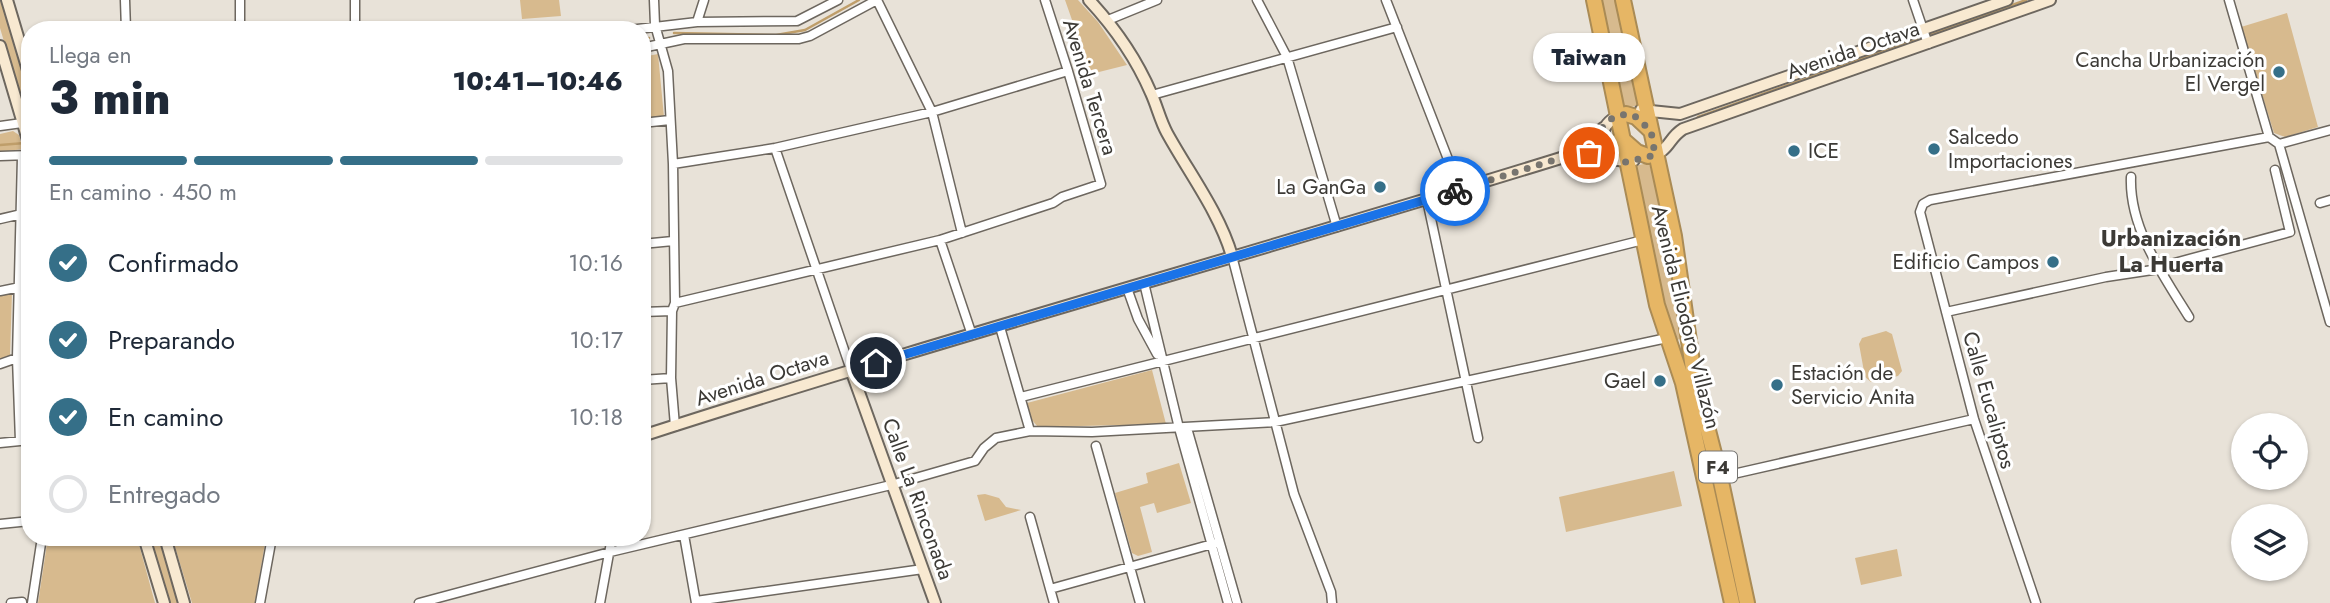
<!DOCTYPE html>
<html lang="es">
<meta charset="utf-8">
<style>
:root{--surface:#fff;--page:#f6f6f7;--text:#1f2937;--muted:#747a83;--line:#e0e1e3;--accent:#356f88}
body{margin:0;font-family:Jost,sans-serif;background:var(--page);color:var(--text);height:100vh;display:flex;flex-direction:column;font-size:26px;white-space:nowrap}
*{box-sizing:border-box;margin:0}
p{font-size:23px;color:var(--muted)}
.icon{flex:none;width:38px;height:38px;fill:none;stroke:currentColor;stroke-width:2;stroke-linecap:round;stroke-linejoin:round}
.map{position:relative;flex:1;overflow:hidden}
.panel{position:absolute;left:21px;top:21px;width:630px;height:525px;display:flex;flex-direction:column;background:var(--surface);border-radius:28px;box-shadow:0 2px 5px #0004}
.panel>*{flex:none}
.buttons{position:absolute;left:2231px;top:413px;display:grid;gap:14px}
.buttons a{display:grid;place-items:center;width:77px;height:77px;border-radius:50%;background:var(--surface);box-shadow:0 2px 5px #0004;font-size:35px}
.pin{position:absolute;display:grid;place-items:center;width:60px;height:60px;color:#fff;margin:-30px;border:4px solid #fff;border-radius:50%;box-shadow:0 2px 7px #0007}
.courier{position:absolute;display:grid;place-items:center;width:70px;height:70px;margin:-35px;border:5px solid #1a73e8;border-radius:50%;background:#fff;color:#222;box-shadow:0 2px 9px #0007}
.bubble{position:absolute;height:49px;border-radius:24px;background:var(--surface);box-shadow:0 2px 5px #0004;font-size:23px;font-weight:800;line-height:49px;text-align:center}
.head em{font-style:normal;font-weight:800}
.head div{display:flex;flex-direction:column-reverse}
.head{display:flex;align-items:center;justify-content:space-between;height:119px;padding:0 28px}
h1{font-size:46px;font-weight:800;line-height:52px}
.bar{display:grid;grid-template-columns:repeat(4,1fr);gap:10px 7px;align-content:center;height:84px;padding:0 28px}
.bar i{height:9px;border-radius:5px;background:var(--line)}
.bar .current{background:var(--accent)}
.bar p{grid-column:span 4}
ol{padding:0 28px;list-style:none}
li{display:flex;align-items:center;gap:21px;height:77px}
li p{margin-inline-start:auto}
li .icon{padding:7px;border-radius:50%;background:var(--accent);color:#fff;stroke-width:4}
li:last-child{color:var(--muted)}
li i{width:38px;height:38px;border:4px solid var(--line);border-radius:50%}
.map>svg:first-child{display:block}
.green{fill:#d7ba8e}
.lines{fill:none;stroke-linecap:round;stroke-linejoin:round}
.stream{stroke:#bf9e6a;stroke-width:2.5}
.street-casing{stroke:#6d675f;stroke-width:11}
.secondary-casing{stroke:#6d675f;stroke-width:14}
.highway-casing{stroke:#aa8b55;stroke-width:18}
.street{stroke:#fff;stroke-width:8}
.secondary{stroke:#f8e9d1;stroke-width:10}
.highway{stroke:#e6b665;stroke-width:14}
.done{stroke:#78756f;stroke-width:7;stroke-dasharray:0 12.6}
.route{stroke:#1a73e8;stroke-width:9}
.poi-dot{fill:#356f88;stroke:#fff;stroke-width:2.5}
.labels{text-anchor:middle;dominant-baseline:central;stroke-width:6;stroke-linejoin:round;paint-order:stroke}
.shield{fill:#fff;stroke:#767572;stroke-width:2}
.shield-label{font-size:19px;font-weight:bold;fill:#3c3a36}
.street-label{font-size:21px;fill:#3c3a36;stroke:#fff}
.poi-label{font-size:21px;fill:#3c3a36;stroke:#fff;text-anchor:end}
.neighbourhood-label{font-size:23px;font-weight:bold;fill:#3c3a36;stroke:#fff}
</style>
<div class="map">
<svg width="2330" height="603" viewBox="0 0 2330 603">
<rect width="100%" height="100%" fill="#e8e2d8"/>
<path class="green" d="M0 0H2L30 94V129L0 28Z
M520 0H559L561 16 522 19Z
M1065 0H1078L1098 22 1127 65 1091 74Z
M1599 0H1619L1642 105 1625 108 1610 56Z
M2287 13 2318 127 2285 137 2274 133 2241 27Z
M658 54 664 117 642 118V57Z
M13 131 19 135 23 149 0 152V134Z
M1649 163 1665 218 1683 339 1674 340 1659 288 1633 166Z
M12 292 10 356 0 359V295Z
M1886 331 1892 334 1902 371 1898 376 1871 382 1865 377 1859 344 1862 338Z
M1152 370 1166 424 1038 427 1031 419 1027 403Z
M1179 463 1191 503 1157 513 1154 503 1140 507 1152 552 1138 556 1132 553 1115 493 1148 483 1146 473Z
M1674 471 1682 506 1566 532 1559 497Z
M985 494 999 498 1006 507 1021 510 985 521 977 495Z
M48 537H137L155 603H38Z
M149 537H160L180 603H168Z
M172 537H266L255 603H192Z
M1897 549 1902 576 1861 585 1855 558Z"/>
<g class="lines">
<path class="stream" d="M674 33 776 35 805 30 859 0
M1931 34 2026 0
M642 39 649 38
M1698 117 1917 39
M0 145 25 143"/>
<g class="street-casing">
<path id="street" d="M125 0 126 30
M355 0V30
M654 0 655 25 668 71 673 164 675 303 672 311 671 378 675 426
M1257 0 1287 57 1337 227
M1386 0 1453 172 1463 188
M1913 0 1928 44
M2229 0 2269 137
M1108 20 1157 0
M697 22 704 0
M240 30V0
M629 30 697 22 797 21 838 0
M642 48 684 39H799L810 36 877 0 932 112 962 233
M1152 95 1397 27
M642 123 670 120
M0 126 22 123
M2279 144 2330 130
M775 148 851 370
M0 156 30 155
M673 164 775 148 932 112 1068 71
M2131 177C2129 228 2163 275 2189 317
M1427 200 1478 438
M2320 203 2330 200
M0 219 30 212
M940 240 972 335
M642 244 673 241
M1232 256 1294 494 1331 592 1332 603
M1144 283 1179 428 1228 603
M1127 288 1138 319 1157 354
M0 291 30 285
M675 303 940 240 1053 203 1062 197 1101 184 1068 71 1045 0
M642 312 672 311
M1946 312 2106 277 2159 269 2167 265 2290 232 2275 170
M1000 327 1030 431
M0 364 17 358
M642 380 671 378
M1021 397 1643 240
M1187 428 1237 603
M20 441 17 358 22 157
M0 443 30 440
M1096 446 1140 603
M1720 477 1974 419
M1030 517 1054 603
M0 524 30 521
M684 535 696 603
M1050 589 1216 543
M696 601 923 569
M11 603 22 602
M32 603 42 537
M260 603 272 537
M419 603 610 552 891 485 975 461 984 448 996 438 1030 431 1092 432 1275 422 1667 338
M600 603 612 537
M2036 603 1974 419 1920 212 1923 204 1930 200 2269 137 2279 144 2330 322"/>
</g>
<g class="secondary-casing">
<path id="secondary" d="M7 0 30 77
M1089 0C1115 28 1136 58 1151 93 1157 106 1160 120 1167 133 1189 173 1219 212 1232 256
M0 46 30 147
M1641 110 1680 114 2007 0
M1577 153 1603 128
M1649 156C1671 151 1667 139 1683 129L2050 0
M1612 157C1596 142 1601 121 1622 115
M851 370 935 603
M642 436C952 336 1266 250 1577 153 1593 154 1620 163 1634 160
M144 537 164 603
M165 537 184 603"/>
</g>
<g class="highway-casing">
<path id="highway" d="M1594 0 1657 305 1683 383 1732 603
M1623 0 1674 236 1694 376 1720 477 1747 603
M1626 114 1636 117 1651 131
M1621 138 1637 152 1648 156"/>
</g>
<use href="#street" class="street"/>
<use href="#secondary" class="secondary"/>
<use href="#highway" class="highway"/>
</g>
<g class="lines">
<path class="done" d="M1455 191 1577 153 1611 119 1626 114 1636 117 1651 131 1655 155 1626 162 1589 153"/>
<path class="route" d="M876 363 1455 191"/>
</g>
<g class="poi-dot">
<circle cx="2279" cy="72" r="7"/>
<circle cx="1934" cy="149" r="7"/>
<circle cx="1794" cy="151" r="7"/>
<circle cx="1380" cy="187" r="7"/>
<circle cx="2053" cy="262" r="7"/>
<circle cx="1660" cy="381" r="7"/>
<circle cx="1777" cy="385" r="7"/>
</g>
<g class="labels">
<rect class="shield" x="1699" y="451.5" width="38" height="31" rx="5"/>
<g class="shield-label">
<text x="1718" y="467">F4</text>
</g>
<g class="street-label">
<text transform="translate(1853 50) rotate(-19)">Avenida Octava</text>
<text transform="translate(1090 87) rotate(73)">Avenida Tercera</text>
<text transform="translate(1686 317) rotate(76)">Avenida Eliodoro Villazón</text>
<text transform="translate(762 378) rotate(-18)">Avenida Octava</text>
<text transform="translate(1989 400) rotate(74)">Calle Eucaliptos</text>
<text transform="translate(918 499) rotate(70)">Calle La Rinconada</text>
</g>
<g class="poi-label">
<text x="2265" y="60">Cancha Urbanización<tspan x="2265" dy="24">El Vergel</tspan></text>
<text x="1948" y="137" text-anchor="start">Salcedo<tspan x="1948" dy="24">Importaciones</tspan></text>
<text x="1808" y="151" text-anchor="start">ICE</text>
<text x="1366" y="187">La GanGa</text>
<text x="2039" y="262">Edificio Campos</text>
<text x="1791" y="373" text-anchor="start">Estación de<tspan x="1791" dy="24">Servicio Anita</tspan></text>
<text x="1646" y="381">Gael</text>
</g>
<g class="neighbourhood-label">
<text x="2171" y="238">Urbanización<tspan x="2171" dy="26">La Huerta</tspan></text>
</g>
</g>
</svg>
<div class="buttons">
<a><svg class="icon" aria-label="locate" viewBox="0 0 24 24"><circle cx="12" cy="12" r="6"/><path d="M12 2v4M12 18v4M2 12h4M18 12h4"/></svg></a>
<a><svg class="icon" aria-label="layers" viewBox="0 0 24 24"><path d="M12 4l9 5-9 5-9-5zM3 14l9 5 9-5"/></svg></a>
</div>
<div class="pin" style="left:1589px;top:153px;background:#ea580c"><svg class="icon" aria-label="bag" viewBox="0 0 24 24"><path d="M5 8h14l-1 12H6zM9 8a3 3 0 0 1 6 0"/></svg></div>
<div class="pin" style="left:876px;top:363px;background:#1f2937"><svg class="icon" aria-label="home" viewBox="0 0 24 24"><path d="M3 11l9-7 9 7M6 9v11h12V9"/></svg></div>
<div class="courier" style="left:1455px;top:191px"><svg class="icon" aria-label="bike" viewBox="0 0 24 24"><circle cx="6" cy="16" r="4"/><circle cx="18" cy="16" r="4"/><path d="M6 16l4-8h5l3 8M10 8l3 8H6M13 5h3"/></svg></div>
<div class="bubble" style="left:1533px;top:33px;width:112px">Taiwan</div>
<section class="panel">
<div class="head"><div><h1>3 min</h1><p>Llega en</p></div><em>10:41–10:46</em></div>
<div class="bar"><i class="current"></i><i class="current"></i><i class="current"></i><i></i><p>En camino · 450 m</p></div>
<ol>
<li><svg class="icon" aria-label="check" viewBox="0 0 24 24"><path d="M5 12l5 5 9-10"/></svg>Confirmado<p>10:16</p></li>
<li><svg class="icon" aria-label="check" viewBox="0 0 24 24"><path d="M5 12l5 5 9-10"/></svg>Preparando<p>10:17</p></li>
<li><svg class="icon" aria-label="check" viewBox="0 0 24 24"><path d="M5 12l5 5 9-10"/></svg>En camino<p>10:18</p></li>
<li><i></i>Entregado</li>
</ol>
</section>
</div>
